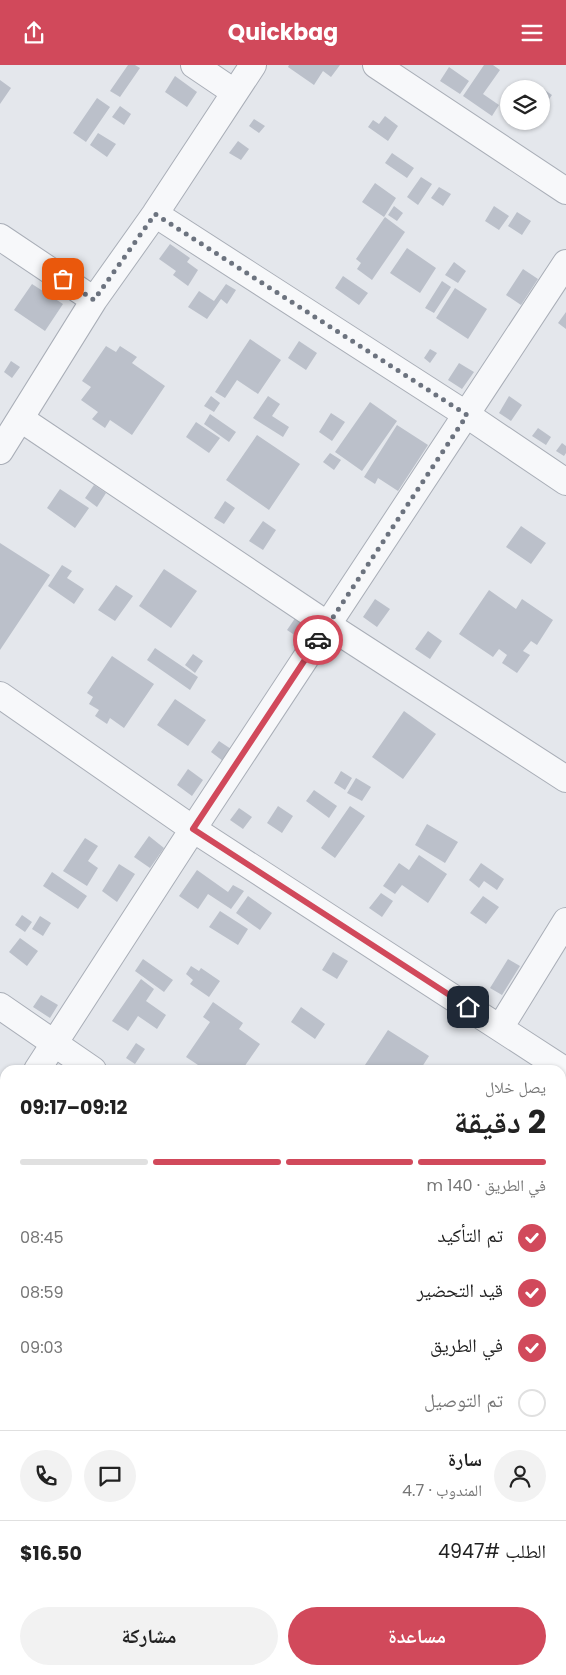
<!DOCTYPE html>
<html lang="ar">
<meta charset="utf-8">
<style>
:root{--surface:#fff;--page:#f2f2f2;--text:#222;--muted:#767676;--line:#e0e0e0;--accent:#d1495b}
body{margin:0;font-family:Poppins,"Noto Naskh Arabic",sans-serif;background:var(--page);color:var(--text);direction:rtl;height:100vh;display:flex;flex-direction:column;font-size:19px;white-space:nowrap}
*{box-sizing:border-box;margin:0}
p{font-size:16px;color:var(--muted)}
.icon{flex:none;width:28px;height:28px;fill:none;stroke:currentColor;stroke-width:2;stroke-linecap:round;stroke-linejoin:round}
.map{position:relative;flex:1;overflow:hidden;direction:ltr}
.drawer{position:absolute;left:0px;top:1000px;width:566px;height:610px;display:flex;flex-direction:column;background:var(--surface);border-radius:15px 15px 0 0;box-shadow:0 1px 4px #0004;direction:rtl}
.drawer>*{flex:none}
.tools{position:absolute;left:500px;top:15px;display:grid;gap:10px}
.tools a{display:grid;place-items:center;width:50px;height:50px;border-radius:50%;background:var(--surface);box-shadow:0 1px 4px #0004;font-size:25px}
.pin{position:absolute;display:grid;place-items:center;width:42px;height:42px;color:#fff;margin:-21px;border-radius:10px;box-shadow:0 2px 8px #0006}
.courier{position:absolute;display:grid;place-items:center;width:50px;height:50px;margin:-25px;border:4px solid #d1495b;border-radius:50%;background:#fff;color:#222;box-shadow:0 1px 6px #0007}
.overview em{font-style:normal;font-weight:700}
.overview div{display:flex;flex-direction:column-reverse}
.overview{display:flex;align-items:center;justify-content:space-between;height:85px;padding:0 20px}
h1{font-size:32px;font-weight:700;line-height:38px}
.bar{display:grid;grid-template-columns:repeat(4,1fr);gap:8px 5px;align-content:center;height:60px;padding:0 20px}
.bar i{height:6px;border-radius:4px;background:var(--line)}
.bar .selected{background:var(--accent)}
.bar p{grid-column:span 4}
.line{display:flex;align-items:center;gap:12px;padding:0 20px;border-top:1px solid var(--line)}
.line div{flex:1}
.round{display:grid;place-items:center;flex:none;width:52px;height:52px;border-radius:26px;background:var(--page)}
ol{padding:0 20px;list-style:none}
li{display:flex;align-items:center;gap:15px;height:55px}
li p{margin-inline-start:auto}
li .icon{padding:5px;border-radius:50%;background:var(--accent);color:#fff;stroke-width:4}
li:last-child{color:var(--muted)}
li i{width:28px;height:28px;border:2px solid var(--line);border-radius:50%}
.primary-button{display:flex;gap:10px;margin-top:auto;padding:10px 20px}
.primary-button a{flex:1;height:58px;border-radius:30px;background:var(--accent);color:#fff;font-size:20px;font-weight:700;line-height:58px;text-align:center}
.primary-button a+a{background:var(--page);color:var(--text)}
header{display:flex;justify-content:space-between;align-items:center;height:65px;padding:0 20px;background:var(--accent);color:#fff;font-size:22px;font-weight:700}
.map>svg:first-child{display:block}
.building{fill:#bbc0ca}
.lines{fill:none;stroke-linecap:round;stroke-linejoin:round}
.street-casing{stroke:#a9aeb7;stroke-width:28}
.street{stroke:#f7f8fa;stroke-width:26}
.done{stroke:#6c737f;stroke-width:5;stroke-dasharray:0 9}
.route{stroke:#d1495b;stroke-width:6}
</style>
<header><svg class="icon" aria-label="menu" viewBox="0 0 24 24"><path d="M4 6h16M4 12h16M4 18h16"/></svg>Quickbag<svg class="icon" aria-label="share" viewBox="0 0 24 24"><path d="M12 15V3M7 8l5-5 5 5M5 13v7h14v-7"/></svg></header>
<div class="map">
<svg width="566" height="1610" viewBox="0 0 566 1610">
<rect width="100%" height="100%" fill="#e4e7ec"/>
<path class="building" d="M128 0H135L140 3 120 32 110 26Z
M289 0H340L331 12 323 6 314 20 288 2Z
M484 0H493L500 5 483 29 499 40 492 51 463 31Z
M449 2 469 16 460 29 440 16Z
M175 11 197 27 187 42 165 27Z
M0 15 11 23 0 39Z
M536 19 552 30 541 45V24H532Z
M97 33 110 42 86 77 73 68Z
M120 41 131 49 124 60 112 52Z
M385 51 398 61 388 76 368 62 373 55 379 59Z
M254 54 265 61 259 68 249 61Z
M98 68 116 79 107 92 90 80Z
M238 76 249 84 241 95 229 88Z
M392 88 414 103 407 113 385 98Z
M421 112 432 119 418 140 407 132Z
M375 118 396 133 384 152 362 137Z
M439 122 451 129 443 141 431 133Z
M394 141 403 148 397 156 388 150Z
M494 141 509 151 499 165 485 156Z
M517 147 531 156 522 170 508 161Z
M385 152 405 167 372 215 357 204 361 198 356 194Z
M170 179 190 193 187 197 198 205 188 221 173 210 176 206 159 194Z
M407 183 436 203 420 228 390 208Z
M454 197 466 206 458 218 445 210Z
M523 204 538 214 521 240 506 230Z
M343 211 368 228 359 240 335 223Z
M442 216 451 222 434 248 425 243Z
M32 219 63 239 45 266 14 245Z
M226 219 236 225 227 239 221 234 207 254 188 242 199 226 214 236Z
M455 223 487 244 468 274 436 253Z
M566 247V264L558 258Z
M250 274 281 295 258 329 237 315 225 333 215 327Z
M299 276 317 288 306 305 288 293Z
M106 281 116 287 120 281 137 292 132 298 165 321 132 370 110 355 105 363 92 354 98 347 81 335 91 322 82 316Z
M430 284 437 288 430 298 424 293Z
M11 296 20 302 12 313 4 307Z
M459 298 474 307 462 324 448 315Z
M211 331 220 338 214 347 204 341Z
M268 331 280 339 272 351 289 362 283 372 253 353Z
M509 331 522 340 511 356 499 348Z
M370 337 397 356 362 406 335 387Z
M331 348 345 357 332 376 319 367Z
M210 349 236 367 229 377 204 359Z
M196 357 220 373 209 388 186 372Z
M397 360 428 380 398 426 378 413 375 419 364 412Z
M538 363 551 372 546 380 532 371Z
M257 370 300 399 269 445 226 415Z
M562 378 566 381V388L564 391 556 386Z
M330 388 341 395 334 405 323 397Z
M94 420 106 428 97 442 85 433Z
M60 424 89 443 75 463 47 443Z
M225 436 235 443 224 459 214 453Z
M263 456 276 465 263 485 249 476Z
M521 461 546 478 531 499 506 482Z
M0 478 50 510 0 585Z
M62 500 72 506 67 513 84 524 74 539 48 521Z
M164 504 197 526 171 563 139 541Z
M116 520 133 531 115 556 98 545Z
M489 525 516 544 522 534 553 555 537 580 531 576 523 586 530 590 517 608 502 598 507 590 499 584 493 592 459 569Z
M375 534 390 544 377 562 363 552Z
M298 549 310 557 299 573 287 565Z
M428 566 442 576 430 594 415 584Z
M155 583 198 612 190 625 147 595Z
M193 589 203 596 195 608 185 600Z
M112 591 154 619 124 663 110 653 107 659 95 651 99 645 89 639 93 632 87 628Z
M175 634 206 655 188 681 157 660Z
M404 646 436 669 403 714 372 692Z
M219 676 231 684 223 696 211 687Z
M188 704 203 715 192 731 177 720Z
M341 706 352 713 345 725 334 718Z
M356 713 371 722 362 736 347 728Z
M314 725 337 741 329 753 306 736Z
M278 741 293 751 282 768 267 758Z
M350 741 365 751 335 793 321 783Z
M239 743 252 752 243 764 230 755Z
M427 759 458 777 445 798 415 780Z
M149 771 164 783 150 803 134 792Z
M85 773 98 781 88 796 98 803 87 821 63 806Z
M419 790 447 809 428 838 402 820 395 829 383 821 399 798 409 805Z
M481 798 504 814 497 825 484 816 479 823 469 815Z
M119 799 135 809 117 837 102 826Z
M197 805 228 827 233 820 244 826 231 844 208 829 198 844 179 831Z
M52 807 87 831 78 844 43 821Z
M381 828 393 836 382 852 369 843Z
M248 831 272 848 260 865 236 848Z
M483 831 499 842 486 859 470 848Z
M220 846 248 864 238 880 209 862Z
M22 850 32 857 25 867 15 860Z
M40 851 51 858 43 871 32 864Z
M20 873 38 886 27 901 9 887Z
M333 887 348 896 337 914 322 905Z
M143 894 173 915 164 927 135 906Z
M508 894 520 901 502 930 490 923Z
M191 901 199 906 201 903 220 916 209 932 190 919 193 915 186 909Z
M141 914 154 924 146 936 166 950 157 964 138 951 128 966 112 956Z
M41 930 58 940 50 953 33 942Z
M213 937 243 958 239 964 260 979 242 1005H194L198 1000 186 992 210 957 203 952Z
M301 942 325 959 315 974 291 957Z
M388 965 429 991 420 1005H366L363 1003Z
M136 978 145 984 135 999 126 993Z
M561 1165 566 1168V1189L561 1196Z
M5 1404V1462L0 1459V1412Z
M566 1456V1475L561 1472V1462Z"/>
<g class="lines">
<g class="street-casing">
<path id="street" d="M194 0 234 27
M376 0 566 126
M155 149 467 350 566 417
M0 172 94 235
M21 354 328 560 566 714
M0 386 94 235 155 149 253 0
M0 630 193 764 566 1006
M0 941 93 1005
M500 963 566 856
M37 1005 193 764 566 198
M0 1059 5 1052
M0 1232 5 1235
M561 1256 566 1252
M0 1526 5 1529
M561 1552 566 1555
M129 1605 137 1610
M232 1610 236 1605"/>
</g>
<use href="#street" class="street"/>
</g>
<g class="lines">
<path class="done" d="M63 214 94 235 155 149 467 350 318 575"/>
<path class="route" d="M318 575 193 764 468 942"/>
</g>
</svg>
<div class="tools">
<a><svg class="icon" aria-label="layers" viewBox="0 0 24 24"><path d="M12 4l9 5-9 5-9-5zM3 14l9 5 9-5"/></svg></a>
</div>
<div class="pin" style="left:63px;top:214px;background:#ea580c"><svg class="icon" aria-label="bag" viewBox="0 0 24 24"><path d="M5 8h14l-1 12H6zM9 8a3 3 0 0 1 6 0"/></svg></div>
<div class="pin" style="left:468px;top:942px;background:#1f2937"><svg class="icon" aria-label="home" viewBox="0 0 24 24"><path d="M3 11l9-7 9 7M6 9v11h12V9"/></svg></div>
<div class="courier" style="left:318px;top:575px"><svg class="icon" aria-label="car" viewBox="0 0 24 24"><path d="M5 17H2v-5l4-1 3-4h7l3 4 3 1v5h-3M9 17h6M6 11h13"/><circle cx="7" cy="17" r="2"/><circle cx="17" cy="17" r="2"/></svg></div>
<section class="drawer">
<div class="overview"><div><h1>2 دقيقة</h1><p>يصل خلال</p></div><em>09:12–09:17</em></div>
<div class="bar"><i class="selected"></i><i class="selected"></i><i class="selected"></i><i></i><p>في الطريق · 140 m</p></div>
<ol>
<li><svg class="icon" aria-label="check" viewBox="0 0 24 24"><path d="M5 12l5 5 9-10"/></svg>تم التأكيد<p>08:45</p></li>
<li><svg class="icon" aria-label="check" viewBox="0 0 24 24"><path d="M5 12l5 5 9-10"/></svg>قيد التحضير<p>08:59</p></li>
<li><svg class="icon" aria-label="check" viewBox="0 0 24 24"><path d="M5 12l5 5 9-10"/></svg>في الطريق<p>09:03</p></li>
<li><i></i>تم التوصيل</li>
</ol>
<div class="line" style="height:90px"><a class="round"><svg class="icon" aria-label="person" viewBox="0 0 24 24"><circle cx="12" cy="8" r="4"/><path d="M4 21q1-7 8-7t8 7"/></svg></a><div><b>سارة</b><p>المندوب · 4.7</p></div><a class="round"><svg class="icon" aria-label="chat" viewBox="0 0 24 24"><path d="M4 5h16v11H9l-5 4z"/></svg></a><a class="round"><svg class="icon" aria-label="phone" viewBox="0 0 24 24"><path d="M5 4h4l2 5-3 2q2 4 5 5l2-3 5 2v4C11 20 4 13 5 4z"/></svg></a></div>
<div class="line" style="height:65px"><div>الطلب #4947</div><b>$16.50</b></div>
<div class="primary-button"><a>مساعدة</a><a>مشاركة</a></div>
</section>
</div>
